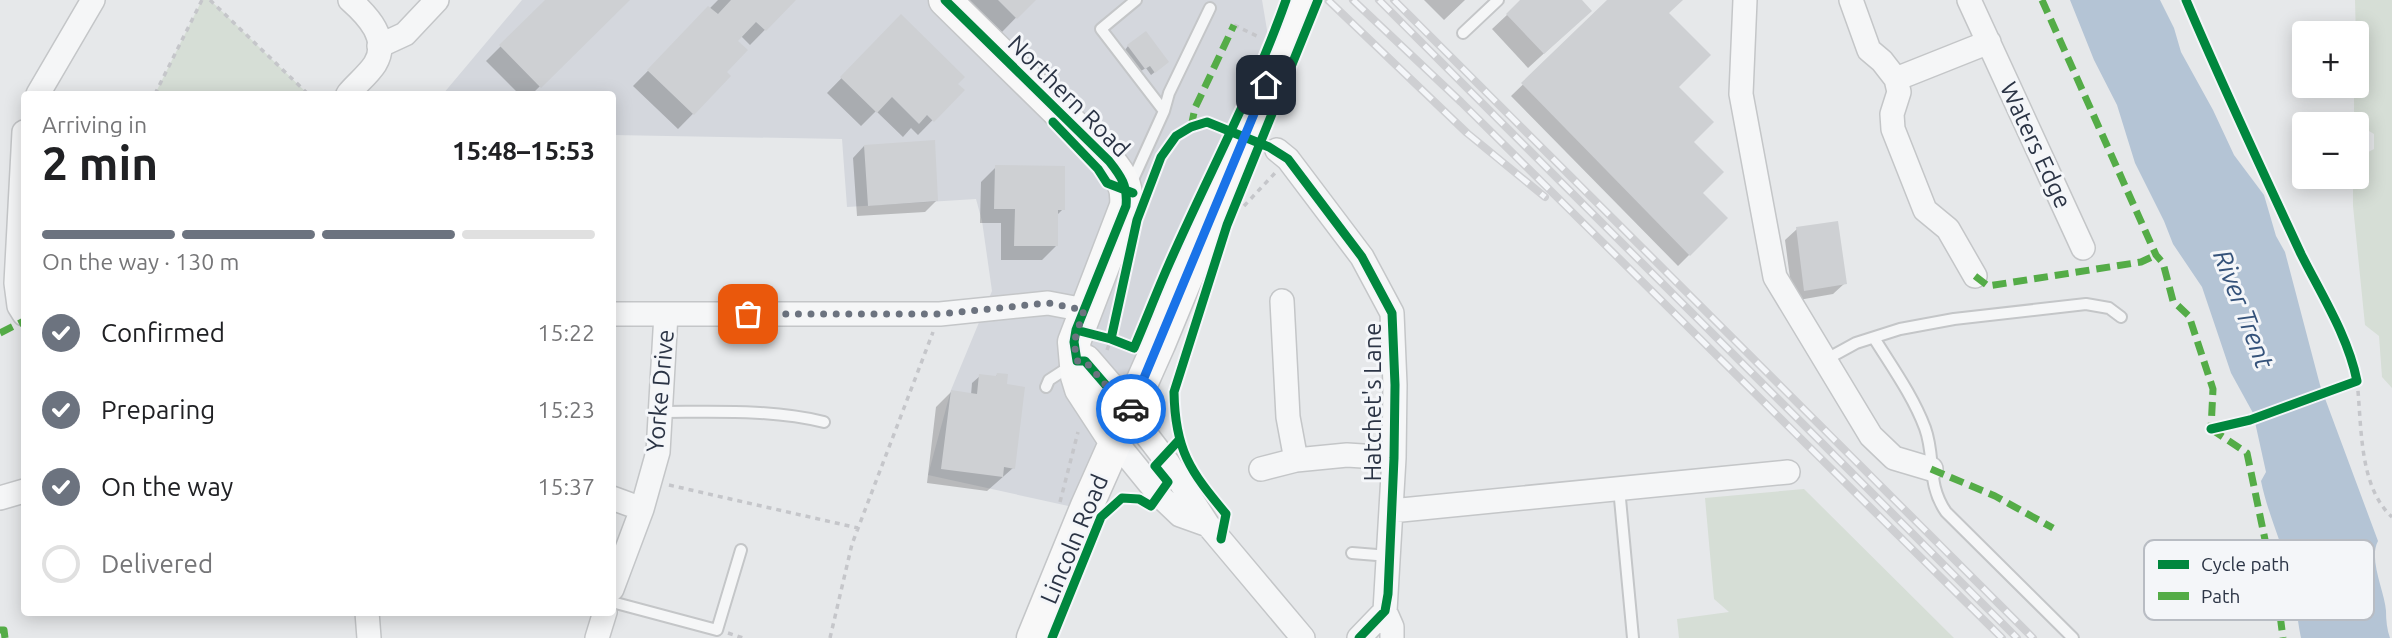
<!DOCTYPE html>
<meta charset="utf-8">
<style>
:root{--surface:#fff;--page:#f6f6f6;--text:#202124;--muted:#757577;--line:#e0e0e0;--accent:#6c737f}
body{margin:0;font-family:Ubuntu,sans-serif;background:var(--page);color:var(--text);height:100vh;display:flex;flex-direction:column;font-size:26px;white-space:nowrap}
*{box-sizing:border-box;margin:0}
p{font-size:23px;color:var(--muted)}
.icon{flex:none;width:38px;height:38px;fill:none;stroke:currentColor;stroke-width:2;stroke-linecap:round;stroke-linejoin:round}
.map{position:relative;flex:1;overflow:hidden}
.panel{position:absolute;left:21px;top:91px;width:595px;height:525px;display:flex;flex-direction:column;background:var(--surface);border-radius:7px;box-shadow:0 4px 18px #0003}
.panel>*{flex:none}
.tools{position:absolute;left:2292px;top:21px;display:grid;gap:14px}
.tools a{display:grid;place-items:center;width:77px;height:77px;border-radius:7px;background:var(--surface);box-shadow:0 4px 18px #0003;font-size:35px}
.pin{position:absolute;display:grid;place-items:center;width:60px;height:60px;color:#fff;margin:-30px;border-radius:14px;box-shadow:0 4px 10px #0006}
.courier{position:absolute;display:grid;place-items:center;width:70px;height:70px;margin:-35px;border:5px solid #1a73e8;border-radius:50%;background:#fff;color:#222;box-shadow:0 2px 9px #0007}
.overview em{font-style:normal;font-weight:600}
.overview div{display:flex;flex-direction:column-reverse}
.overview{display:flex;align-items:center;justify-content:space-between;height:119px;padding:0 21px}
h1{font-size:46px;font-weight:600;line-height:52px}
.bar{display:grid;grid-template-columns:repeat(4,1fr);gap:10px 7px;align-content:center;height:84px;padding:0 21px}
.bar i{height:9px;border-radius:5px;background:var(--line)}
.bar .on{background:var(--accent)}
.bar p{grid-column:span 4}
ol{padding:0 21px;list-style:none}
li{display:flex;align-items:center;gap:21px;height:77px}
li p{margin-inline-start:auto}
li .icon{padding:7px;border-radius:50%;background:var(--accent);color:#fff;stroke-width:4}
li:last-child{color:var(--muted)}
li i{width:38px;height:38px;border:4px solid var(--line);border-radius:50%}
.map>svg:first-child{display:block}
.built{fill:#d4d7dd}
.green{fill:#d6ded6}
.water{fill:#b4c4d5}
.shadow{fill:#0003}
.building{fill:#ced0d3}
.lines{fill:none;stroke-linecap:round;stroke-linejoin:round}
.lane-casing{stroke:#c4c6c8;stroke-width:14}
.street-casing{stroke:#c4c6c8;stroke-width:26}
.secondary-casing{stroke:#c4c6c8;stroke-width:35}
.path{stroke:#c5c6ca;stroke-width:3.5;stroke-dasharray:5 5;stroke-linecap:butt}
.lane{stroke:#f5f6f7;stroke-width:10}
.street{stroke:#f5f6f7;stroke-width:23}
.secondary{stroke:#f8f8f8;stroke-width:32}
.rail-casing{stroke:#cecfd2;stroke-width:8}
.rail{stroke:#f4f6f9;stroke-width:5;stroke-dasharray:16;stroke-linecap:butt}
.quiet{stroke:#54ac47;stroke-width:7;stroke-dasharray:14 7;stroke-linecap:butt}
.cycleway-casing{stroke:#f4f6f9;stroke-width:13}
.cycleway{stroke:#00873e;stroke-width:9}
.done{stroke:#6c737f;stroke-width:7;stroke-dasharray:0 12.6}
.route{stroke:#1a73e8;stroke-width:9}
.labels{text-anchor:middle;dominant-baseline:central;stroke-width:6;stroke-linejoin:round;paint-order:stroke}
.street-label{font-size:24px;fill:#2b3445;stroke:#f4f6f9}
.water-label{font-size:26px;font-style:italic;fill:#34527a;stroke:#f4f6f9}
.key{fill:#f4f6f9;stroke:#b8bcc3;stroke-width:2}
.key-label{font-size:19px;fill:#2b3445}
</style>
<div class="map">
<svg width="2392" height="638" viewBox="0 0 2392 638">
<rect width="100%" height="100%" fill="#e6e8ea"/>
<path class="built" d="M522 0H1262L1268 36 1073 507 928 475 951 390 992 291 982 221 976 199 847 207 842 139 613 135 612 94H443Z"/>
<path class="green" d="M202 0H210L308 94H155Z
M2355 0H2392V388L2382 377 2379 336 2365 325 2353 206V177H2357V158L2374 149V134L2354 122V86H2357Z
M1804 489 1954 638H1679L1677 619 1729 612 1714 599 1705 498Z"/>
<path class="water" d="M2070 0H2160L2174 28 2181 52 2213 110 2234 155 2264 195 2276 236 2285 252 2320 385 2378 541C2368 559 2385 592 2386 611 2386 620 2387 630 2390 638H2301C2297 619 2296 598 2291 579 2283 545 2268 515 2261 481L2266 472 2253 413 2231 373 2202 287 2173 244 2164 221 2135 163 2117 105 2094 60Z"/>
<path class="shadow" d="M547 0H627L532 94H519L486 61Z
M718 0H794L750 45 741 36 736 41 724 72 729 77 678 129 633 86Z
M968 0H1033L1002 32 980 11 975 15 967 8 972 3Z
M1424 0H1465L1444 20Z
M1523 0H1579L1575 25 1528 68 1492 29Z
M1610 0H1680L1667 13 1677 87 1700 193 1726 218 1678 266 1511 96Z
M901 17 962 90 918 135 911 128 903 137 876 111 861 126 827 93Z
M1128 46 1164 65 1151 75 1146 68 1141 71 1125 50Z
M864 146 937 200 925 212 857 216 853 158Z
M996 167 1063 209 1057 215 1056 246 1042 260H1001V223H980L981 182Z
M1797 229 1845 283 1833 294 1793 301 1785 240Z
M997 375 1013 468 987 491 927 483 936 407 951 392 971 395 972 383 980 376 994 378Z"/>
<path class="building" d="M545 0H630L541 88 499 45Z
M731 0H796L766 31 756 22 738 41 748 50 727 72 731 76 694 115 647 70 708 6 718 14Z
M998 0H1036L1017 19Z
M1520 0H1582L1592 11 1544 54 1506 14Z
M1607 0H1683L1669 13 1711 55 1679 87 1714 122 1694 142 1724 172 1703 193 1728 218 1690 256 1521 83Z
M901 14 965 77 958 84 965 90 934 122 927 115 919 124 892 97 877 113 840 77Z
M1146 31 1169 62 1155 73 1150 66 1145 69 1127 45Z
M935 140 938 201 868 206 864 145Z
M995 165 1065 166V210H1058V246H1014L1015 209H994Z
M1838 221 1847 284 1804 291 1796 227Z
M997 373 1008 374 1007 384 1025 387 1015 469 1004 467 1003 477 941 469 951 390 977 394 979 374 996 376Z"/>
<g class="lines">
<g class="lane-casing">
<path id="lane" d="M1136 0 1101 29 1164 111 1169 93 1210 8
M1463 33 1498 0
M1130 186 1164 111
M1874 338C1892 367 1913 396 1925 428 1936 458 1926 483 1946 512L2073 638
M1825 360 1856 343 1900 329 1954 319 2086 304 2109 308 2121 317
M1046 387 1049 380 1072 365
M660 412C714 412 772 409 824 422
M1619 488 1633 638
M1352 553 1389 556
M612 602 717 630 741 550"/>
</g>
<g class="street-casing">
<path id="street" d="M1745 0 1741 94 1775 277 1871 436 1894 458 1931 469
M1851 0 1869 50 1882 61 1896 79 1899 92 1892 114 1893 129 1925 210 1948 229 1975 276
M1969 0 2083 248
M379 46 405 34 437 0
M1896 79 1989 42
M38 94 93 0
M348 94C356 84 368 75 375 64 390 39 368 16 350 0
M24 132 16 283 19 306 24 314
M1277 150 1288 159 1362 257 1392 313 1395 385 1394 458 1385 611 1392 627V638
M1282 301 1288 417 1296 460 1347 455 1394 458
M612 314H940L1048 303 1085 310
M1129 412 1168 463 1208 525
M1115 441 1159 495 1180 515 1208 525 1303 638
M1261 469 1296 460
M0 498 24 491
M612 498 642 509
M1391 511 1788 472
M612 589 642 509 658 452 666 314
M367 612 369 638
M597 638 605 612
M1359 638 1385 611"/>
</g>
<g class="secondary-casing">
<path id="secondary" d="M945 0 1109 161C1121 176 1128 186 1126 206L1074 342 1077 376 1081 389 1115 441
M1077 361H1085L1129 412
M1033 638 1087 506 1159 344 1301 0"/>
</g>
<path class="path" d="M210 0 308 94
M1234 25 1261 38
M155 94 202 0
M1244 206 1275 173
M1107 350 1111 339
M2357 381C2362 424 2358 486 2392 517
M669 485 858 528
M1060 502 1078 432
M728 633 743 638
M830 638 852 544 933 332"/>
<use href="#lane" class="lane"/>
<use href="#street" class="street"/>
<use href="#secondary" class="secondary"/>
<g class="rail-casing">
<path id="rail" d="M1328 0 1467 133 1545 197
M1353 0 1461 102 2002 638
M1379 0 2017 638
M1394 0 2033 638"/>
</g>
<use href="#rail" class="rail"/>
<path class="quiet" d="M2042 0 2156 255 2163 263 2173 301 2189 316 2213 389 2211 429
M1191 127 1195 108 1234 25
M1975 276 1988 286 2141 262 2156 255
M0 333 24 321
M2211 429 2247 453 2279 607 2283 638
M1931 469 1995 496 2053 528
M0 630H4L5 638"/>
<g class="cycleway-casing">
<path id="cycleway" d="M945 0 1109 161C1121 176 1128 186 1126 206L1076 330 1074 342 1077 361H1085L1129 412
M2186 0C2222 85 2262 170 2301 254 2321 294 2348 336 2357 381L2250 420 2211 429
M1053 122 1098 169 1107 183 1133 193
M1076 330 1111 339 1134 348C1146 320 1157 291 1169 264 1208 175 1254 91 1286 0
M1111 339 1137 220 1161 157 1176 136 1191 127 1207 122 1269 147 1288 159 1362 257 1392 313 1395 385 1394 458 1388 594 1385 611 1359 638
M1221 539 1226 514C1190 471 1175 450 1174 392L1227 225 1318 0
M1052 638 1101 517 1122 498 1139 499 1151 506 1168 482 1155 466 1179 440"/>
</g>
<use href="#cycleway" class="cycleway"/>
</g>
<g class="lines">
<path class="done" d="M748 314H940L1048 303 1084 310 1074 342 1077 361H1085L1129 412 1131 409"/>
<path class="route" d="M1131 409 1266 85"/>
</g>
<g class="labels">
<g class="street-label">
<text transform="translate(1069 96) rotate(45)">Northern Road</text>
<text transform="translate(2036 145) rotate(65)">Waters Edge</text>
<text transform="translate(660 391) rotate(-85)">Yorke Drive</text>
<text transform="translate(1372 402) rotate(-90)">Hatchet's Lane</text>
<text transform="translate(1074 539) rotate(-67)">Lincoln Road</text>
</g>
<g class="water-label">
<text transform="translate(2244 309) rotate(69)">River Trent</text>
</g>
</g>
<rect x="2144" y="540" width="230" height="80" rx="10" class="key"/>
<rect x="2158" y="560" width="31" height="9" fill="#00873e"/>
<rect x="2158" y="592" width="31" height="8" fill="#54ac47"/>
<g class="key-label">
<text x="2201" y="571">Cycle path</text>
<text x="2201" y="603">Path</text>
</g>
</svg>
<div class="tools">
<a>+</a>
<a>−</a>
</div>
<div class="pin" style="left:748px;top:314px;background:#ea580c"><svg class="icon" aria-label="bag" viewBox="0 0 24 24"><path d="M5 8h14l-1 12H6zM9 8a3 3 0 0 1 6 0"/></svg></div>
<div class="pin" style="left:1266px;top:85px;background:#1f2937"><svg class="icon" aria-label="home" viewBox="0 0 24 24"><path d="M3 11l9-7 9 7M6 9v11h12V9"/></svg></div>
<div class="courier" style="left:1131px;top:409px"><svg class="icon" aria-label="car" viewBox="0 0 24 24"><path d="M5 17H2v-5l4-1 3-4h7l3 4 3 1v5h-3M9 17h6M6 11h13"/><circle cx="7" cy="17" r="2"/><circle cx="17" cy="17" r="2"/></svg></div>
<section class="panel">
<div class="overview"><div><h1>2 min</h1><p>Arriving in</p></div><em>15:48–15:53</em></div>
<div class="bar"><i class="on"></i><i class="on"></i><i class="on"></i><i></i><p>On the way · 130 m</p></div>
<ol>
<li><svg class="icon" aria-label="check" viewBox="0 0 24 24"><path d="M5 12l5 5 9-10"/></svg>Confirmed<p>15:22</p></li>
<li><svg class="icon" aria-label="check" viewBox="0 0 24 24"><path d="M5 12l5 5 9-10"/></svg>Preparing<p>15:23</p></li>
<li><svg class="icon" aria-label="check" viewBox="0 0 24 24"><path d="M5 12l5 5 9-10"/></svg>On the way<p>15:37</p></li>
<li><i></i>Delivered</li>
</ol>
</section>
</div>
